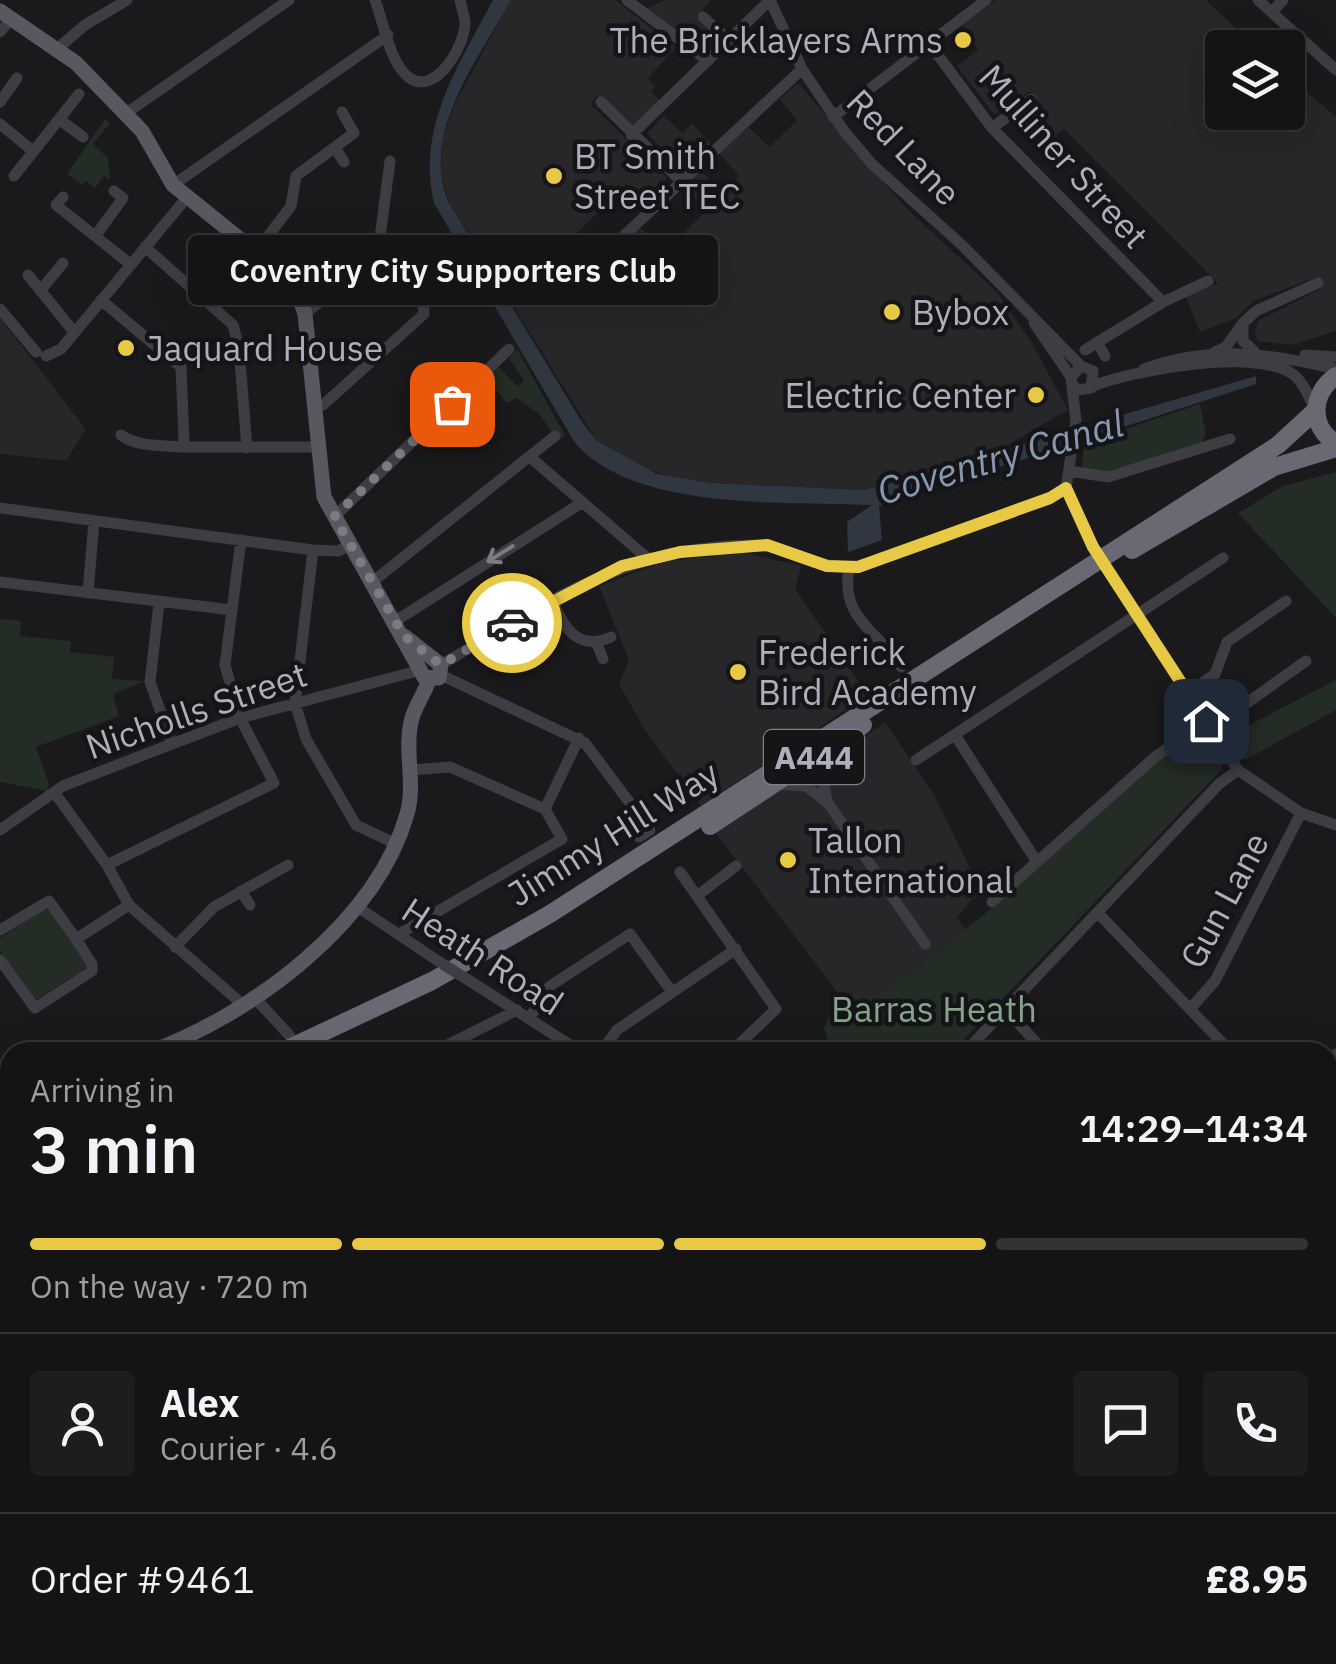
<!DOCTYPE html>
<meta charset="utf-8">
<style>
:root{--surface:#141415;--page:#1d1d1e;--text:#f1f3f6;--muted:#9d9ea0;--line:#333334;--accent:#e8c946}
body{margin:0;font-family:"IBM Plex Sans",sans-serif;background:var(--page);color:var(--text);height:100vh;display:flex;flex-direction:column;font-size:38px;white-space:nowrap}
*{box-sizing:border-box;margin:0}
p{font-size:32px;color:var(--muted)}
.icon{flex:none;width:55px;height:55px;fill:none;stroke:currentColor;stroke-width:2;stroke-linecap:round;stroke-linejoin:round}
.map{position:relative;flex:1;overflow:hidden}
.side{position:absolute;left:0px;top:1042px;width:1338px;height:622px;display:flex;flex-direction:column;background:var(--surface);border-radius:30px 30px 0 0;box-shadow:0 10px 40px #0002,0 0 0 2px var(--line)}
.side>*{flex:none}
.buttons{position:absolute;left:1205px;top:30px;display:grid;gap:20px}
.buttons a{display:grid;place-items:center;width:100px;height:100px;border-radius:10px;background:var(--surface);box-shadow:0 10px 40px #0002,0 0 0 2px var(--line);font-size:50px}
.pin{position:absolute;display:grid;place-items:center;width:85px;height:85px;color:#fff;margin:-42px;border-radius:20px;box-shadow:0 5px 15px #0006}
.courier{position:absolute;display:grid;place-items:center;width:100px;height:100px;margin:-50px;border:8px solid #e8c946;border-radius:50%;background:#fff;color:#222;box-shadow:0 2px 12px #0007}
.bubble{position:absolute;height:70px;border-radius:10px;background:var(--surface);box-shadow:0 10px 40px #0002,0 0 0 2px var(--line);font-size:32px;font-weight:600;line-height:70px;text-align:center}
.head em{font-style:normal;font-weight:600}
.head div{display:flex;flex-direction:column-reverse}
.head{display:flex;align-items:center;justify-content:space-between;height:170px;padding:0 30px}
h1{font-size:65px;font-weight:600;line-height:75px}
.bar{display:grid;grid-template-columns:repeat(4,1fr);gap:15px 10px;align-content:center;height:120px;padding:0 30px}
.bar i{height:12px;border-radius:8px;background:var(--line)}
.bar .selected{background:var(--accent)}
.bar p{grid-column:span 4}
.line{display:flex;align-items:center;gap:25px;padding:0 30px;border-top:2px solid var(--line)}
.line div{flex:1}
.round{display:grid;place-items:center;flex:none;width:105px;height:105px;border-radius:10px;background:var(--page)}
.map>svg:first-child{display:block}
.built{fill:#272629}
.green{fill:#242c26}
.water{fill:#303740}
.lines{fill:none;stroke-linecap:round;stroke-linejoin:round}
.minor{stroke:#3d3d43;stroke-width:11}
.major{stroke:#575860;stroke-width:15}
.highway{stroke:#686972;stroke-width:18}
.minor-bridge{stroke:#3d3d43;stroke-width:11}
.oneway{stroke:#7b7c85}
.done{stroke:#7a7c83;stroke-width:10;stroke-dasharray:0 18}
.route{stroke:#e8c946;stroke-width:12}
.poi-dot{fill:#e8c946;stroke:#151517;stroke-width:4}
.labels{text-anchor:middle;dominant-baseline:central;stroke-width:9;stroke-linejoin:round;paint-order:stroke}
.shield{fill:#151517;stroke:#7f828a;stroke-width:2.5}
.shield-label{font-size:32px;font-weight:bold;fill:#adb0bb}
.poi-label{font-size:35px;fill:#adb0bb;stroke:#151517;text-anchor:start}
.street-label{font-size:35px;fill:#adb0bb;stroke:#151517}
.park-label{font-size:35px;fill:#86a48c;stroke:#151517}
.water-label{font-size:38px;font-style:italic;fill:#8798b3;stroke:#151517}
</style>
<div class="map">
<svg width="1336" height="1664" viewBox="0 0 1336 1664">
<rect width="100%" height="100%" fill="#1a1a1c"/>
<path class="built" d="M511 0H615L676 47 648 78 655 87 651 91 660 101 631 128 597 96 590 104 667 178 650 200 626 184 564 246 579 263 569 275 597 302 611 286 617 292 627 287 656 259 633 236 641 228 665 251 708 209 682 188 701 171 723 192 739 176 719 153 749 127 769 147 797 121 780 99 798 83 906 208 998 293 1032 343 1068 410 990 455 865 490 710 483 666 476 629 462 597 441 450 205 440 174 443 138 454 105Z
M665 0H711L702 10 727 34 709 51 699 49 646 9Z
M996 0H1206L1256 47 1222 48V112H1288V76L1336 117V331L1291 345 1258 341 1255 334 1258 321 1322 288 1317 277 1253 301 1236 318 1200 332 1186 297 1218 283 1064 129 1053 138 1027 111 1039 102 1030 91 994 114 957 66 978 50 962 25Z
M664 116 682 133 692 123 711 144 683 171 647 133Z
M0 318 86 429 66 461 0 454Z
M744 553 801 566 795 589 868 695 701 806 645 730 619 684 629 660 599 586 667 561Z
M885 722 935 796 984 897 973 898 957 918 965 929 855 1015 715 832 772 793 818 771Z"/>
<path class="green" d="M105 119 110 123 93 144 108 158 110 180 104 176 95 188 86 181 82 185 67 174Z
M517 349 565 435 558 441 539 414 517 398 507 403 487 379 499 367 517 386 524 381 509 358Z
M1200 404 1206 434 1201 443 1101 473 1082 467 1084 443Z
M1336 472V618L1238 513 1283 486Z
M0 619 21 621 20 636 71 641 70 652 114 657 112 679 145 681 113 694 119 716 36 747 49 784 48 791 0 782Z
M1336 680V710L1245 760 1226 737Z
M1197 732C1208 735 1223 757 1222 769L952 1052H832L824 1028 831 1011 845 1001 856 1014 991 909 1166 753Z
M44 909 54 911 87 967 36 1000 0 951V938Z
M1328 1653 1336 1664H942L937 1655Z"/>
<path class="water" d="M493 0H511C479 59 417 136 450 205L582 422 597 441 657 474 710 483 865 490 1256 376V384L879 506 882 540 848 552 847 522 872 505C785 501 636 512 575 443L434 203C416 127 459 65 493 0Z"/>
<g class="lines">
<path class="minor" d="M375 0C383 21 389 58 405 74 432 102 464 48 465 24 465 16 461 7 460 0
M627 0 708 61
M770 0 802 69 844 131 872 164 963 246 1082 367
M1258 0 1336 70
M1272 12 1283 0
M703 17 729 40
M0 32 10 20
M929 43 992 128 1163 302
M57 49 85 25 127 0
M0 102 17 78
M601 102 681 181
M125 114 289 0
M833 117 986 0
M59 119 83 137
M0 124 33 151
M992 128 1031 99
M631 135 770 0
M335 148 344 162
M14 176 79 94
M173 185 388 35
M63 197 56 205 130 264
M96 235 123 198 114 191
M145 247 233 325 239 348 247 448
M256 252 291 206 296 176 354 133 342 112
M28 275 74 332
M40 291 63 263
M599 292 582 275 802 69
M101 300 181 367 184 442 180 447C160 445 137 447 121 435
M0 309 36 352
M305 314 378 253 390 161
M1034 323 1071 377
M1243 323 1256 311 1318 283
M1097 342 1105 356
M1085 350 1163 302 1208 281
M1215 352 1226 347 1243 323V341L1254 351
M1305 355 1336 357
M46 356 61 349 188 196
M1144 369C1211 345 1269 353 1336 369
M1072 384 1078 390 1091 388 1093 371 1081 366 1071 377 1076 421 1066 488 1093 547
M1093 386C1133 370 1258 347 1294 375 1304 383 1309 398 1315 409
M313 407 323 405 424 314 423 305 378 253
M180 447H317
M530 457 646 557
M1070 471 1108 477 1230 439
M0 508 313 550 338 551 350 545
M334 517 509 349
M313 550 295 703 306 739 356 825 396 844
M849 568C840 620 878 630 901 667
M1113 578 1238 770
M0 582 232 610
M371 583 555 436
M88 593 94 521
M552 600C564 628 578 652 611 637
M159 603 150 682 172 744
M394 622 583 502
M597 644 603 659
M441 665C544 603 630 545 754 545 791 545 820 572 858 567L1050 498 1066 488
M441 675 585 743 650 830 639 837
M1188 693 1215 674 1227 642 1286 601
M1230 715 1306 661
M955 735 1037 862
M916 760 1223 558
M1238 770 1301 813 1336 825
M777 784 806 786 828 803 925 944
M54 792 107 865 129 905 242 1004
M827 801 822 775 836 749
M545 809 579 738
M0 830 63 786 172 744 240 718 421 670
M107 865 274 783 240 718 225 665 241 540
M680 872 776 1009 731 1052
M241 891 250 905
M697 896 736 866
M992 902 1155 757 1206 721
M356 906 444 965
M1098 913 1231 1052
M0 930 49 901 76 939
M399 934 562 839 545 809 450 767 411 770
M175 947 214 907 288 865
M0 960 35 1008 92 971V964L76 939 129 905
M473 983 581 1052
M253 996 290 1036
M1005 1009 1045 1052
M1190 1009 1215 981 1301 813
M529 1019 550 986 630 934 672 992
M434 1052 517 1010
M601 1052 617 1030 736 949
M965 1052 1219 784 1238 770
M1328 1120 1336 1054
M1328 1155 1336 1167
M0 1218 10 1212
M0 1239 10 1247
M0 1379 10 1365
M1328 1401 1336 1415
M0 1406 10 1417
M0 1515 10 1527
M1328 1567 1336 1571
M0 1574 10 1567
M80 1655 89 1664
M293 1655 295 1664
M542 1655 547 1664
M646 1655 650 1664
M739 1655 744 1664
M848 1655 852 1664
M28 1664 47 1655
M171 1664 181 1655
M810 1664 818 1655"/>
<path class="major" d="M0 11 76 63 142 131 173 185 294 283 305 314 324 497 424 677 439 678 441 665 404 636
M150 1052C252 1014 376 923 407 814 416 783 404 752 411 722 414 707 424 695 429 680
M0 1100 10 1094"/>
<path class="highway" d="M1336 376C1311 393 1309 427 1336 443
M1132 550 1274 467 1336 448
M710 826 863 725
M281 1052 432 981 550 914 1278 445 1315 411
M0 1186 10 1181
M0 1347 10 1354
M430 1655 442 1664"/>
<path class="minor-bridge" d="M1093 547 1113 578
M444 965 473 983"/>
</g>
<defs><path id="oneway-shaft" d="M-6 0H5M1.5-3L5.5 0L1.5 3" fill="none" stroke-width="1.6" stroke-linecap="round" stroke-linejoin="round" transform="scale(2.5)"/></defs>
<use class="oneway" href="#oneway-shaft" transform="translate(500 554) rotate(148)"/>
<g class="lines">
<path class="done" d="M452 404 334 517 404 636 441 665 512 623"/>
<path class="route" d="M512 623 622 566 680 552 767 545 827 566 858 567 1050 498 1066 488 1093 547 1206 721"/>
</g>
<g class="poi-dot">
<circle cx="963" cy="40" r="10"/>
<circle cx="554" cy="176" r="10"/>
<circle cx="892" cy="312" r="10"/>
<circle cx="126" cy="348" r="10"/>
<circle cx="1036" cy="395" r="10"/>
<circle cx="738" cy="672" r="10"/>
<circle cx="788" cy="860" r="10"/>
</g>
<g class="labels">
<rect class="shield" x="764" y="730" width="100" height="54" rx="8"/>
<g class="shield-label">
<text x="814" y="757">A444</text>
</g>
<g class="poi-label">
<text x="943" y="40" text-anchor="end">The Bricklayers Arms</text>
<text x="574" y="156">BT Smith<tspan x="574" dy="40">Street TEC</tspan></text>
<text x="912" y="312">Bybox</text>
<text x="146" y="348">Jaquard House</text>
<text x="1016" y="395" text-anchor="end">Electric Center</text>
<text x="758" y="652">Frederick<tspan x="758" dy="40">Bird Academy</tspan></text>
<text x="808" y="840">Tallon<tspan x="808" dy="40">International</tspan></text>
</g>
<g class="street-label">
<text transform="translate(904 147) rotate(46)">Red Lane</text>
<text transform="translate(1064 156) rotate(48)">Mulliner Street</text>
<text transform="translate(196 710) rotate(-19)">Nicholls Street</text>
<text transform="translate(613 833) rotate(-32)">Jimmy Hill Way</text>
<text transform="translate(1224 900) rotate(-62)">Gun Lane</text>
<text transform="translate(483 956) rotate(33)">Heath Road</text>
</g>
<g class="park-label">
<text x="934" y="1009">Barras Heath</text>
</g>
<g class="water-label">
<text transform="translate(1000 456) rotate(-16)">Coventry Canal</text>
</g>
</g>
</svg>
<div class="buttons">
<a><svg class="icon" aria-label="layers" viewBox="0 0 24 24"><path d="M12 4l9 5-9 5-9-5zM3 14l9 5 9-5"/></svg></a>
</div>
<div class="pin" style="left:452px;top:404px;background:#ea580c"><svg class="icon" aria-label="bag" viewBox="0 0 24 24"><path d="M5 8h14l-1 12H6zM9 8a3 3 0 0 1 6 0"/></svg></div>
<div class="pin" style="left:1206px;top:721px;background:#1f2937"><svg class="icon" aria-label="home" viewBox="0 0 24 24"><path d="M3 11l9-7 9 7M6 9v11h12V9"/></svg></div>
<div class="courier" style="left:512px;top:623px"><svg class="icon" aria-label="car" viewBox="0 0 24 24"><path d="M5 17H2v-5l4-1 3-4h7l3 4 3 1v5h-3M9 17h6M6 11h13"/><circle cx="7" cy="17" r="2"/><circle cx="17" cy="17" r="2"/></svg></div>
<div class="bubble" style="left:188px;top:235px;width:530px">Coventry City Supporters Club</div>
<section class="side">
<div class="head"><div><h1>3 min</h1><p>Arriving in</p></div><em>14:29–14:34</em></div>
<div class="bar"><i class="selected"></i><i class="selected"></i><i class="selected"></i><i></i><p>On the way · 720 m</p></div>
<div class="line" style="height:180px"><a class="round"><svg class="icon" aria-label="person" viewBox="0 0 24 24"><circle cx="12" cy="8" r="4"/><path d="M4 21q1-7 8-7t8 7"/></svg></a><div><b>Alex</b><p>Courier · 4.6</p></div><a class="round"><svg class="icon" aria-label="chat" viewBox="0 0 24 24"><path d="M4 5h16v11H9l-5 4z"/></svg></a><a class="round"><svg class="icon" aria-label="phone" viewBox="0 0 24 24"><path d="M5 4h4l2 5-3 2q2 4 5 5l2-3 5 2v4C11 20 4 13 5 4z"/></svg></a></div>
<div class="line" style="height:130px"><div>Order #9461</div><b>£8.95</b></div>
</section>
</div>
